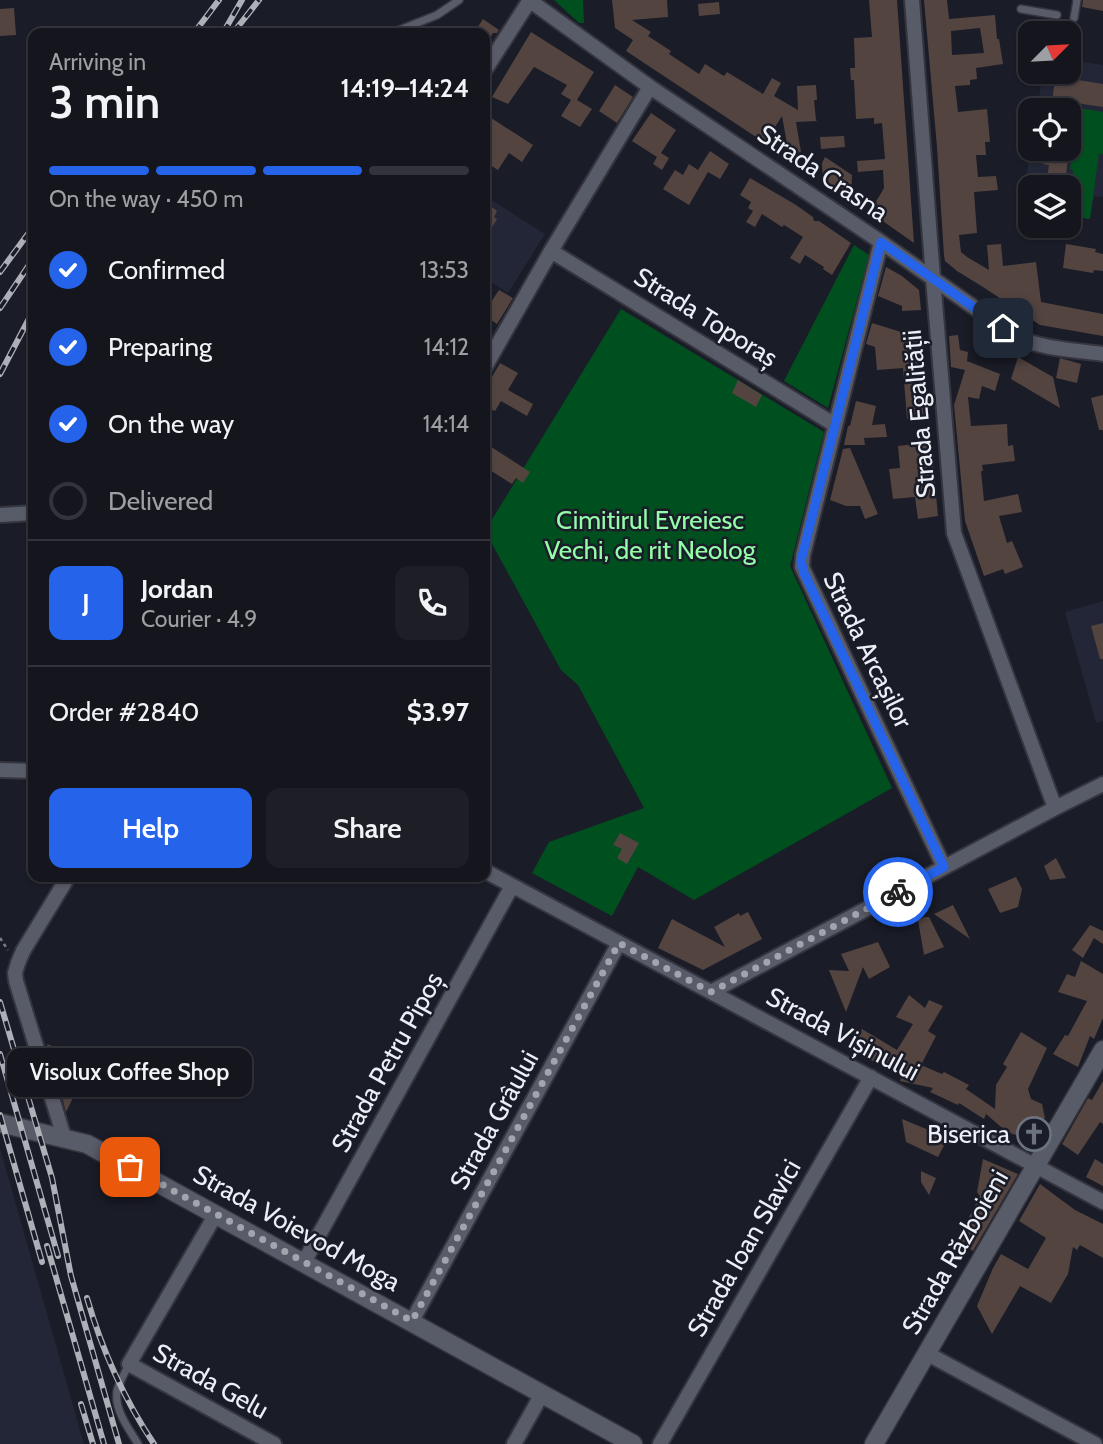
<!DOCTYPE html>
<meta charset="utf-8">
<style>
:root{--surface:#14151d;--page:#1d1e26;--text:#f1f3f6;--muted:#9d9fa4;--line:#33343b;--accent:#2563eb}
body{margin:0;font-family:Cabin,sans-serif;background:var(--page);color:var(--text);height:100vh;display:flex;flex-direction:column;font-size:26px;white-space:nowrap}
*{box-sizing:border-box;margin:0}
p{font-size:23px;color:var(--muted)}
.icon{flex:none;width:38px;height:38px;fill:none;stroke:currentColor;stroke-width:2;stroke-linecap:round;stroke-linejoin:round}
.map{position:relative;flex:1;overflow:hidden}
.side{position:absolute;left:28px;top:28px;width:462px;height:854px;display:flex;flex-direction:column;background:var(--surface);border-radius:14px;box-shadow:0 2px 5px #0004,0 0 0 2px var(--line)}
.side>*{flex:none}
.needle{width:46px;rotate:66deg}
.buttons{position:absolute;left:1018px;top:21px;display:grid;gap:14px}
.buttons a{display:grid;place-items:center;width:63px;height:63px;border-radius:14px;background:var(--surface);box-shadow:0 2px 5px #0004,0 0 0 2px var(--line);font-size:35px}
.pin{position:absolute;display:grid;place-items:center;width:60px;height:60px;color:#fff;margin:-30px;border-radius:14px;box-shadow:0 4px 10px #0006}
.courier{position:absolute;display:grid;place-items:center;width:70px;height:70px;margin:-35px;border:5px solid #2563eb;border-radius:50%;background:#fff;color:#222;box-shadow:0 2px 9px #0007}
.bubble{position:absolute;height:49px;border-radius:14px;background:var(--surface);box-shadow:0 2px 5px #0004,0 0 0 2px var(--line);font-size:23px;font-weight:600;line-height:49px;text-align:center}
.head em{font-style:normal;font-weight:600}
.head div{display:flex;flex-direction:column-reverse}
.head{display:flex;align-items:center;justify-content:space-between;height:119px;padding:0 21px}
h1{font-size:46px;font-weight:600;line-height:52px}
.bar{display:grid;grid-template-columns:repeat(4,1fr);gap:10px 7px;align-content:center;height:84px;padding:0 21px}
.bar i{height:9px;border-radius:5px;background:var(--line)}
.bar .active{background:var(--accent)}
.bar p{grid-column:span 4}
.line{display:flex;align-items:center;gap:18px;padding:0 21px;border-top:2px solid var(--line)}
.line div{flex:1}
.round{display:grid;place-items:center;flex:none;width:74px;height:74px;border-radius:14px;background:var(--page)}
ol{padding:0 21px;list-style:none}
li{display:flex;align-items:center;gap:21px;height:77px}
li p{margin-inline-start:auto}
li .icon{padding:7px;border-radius:50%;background:var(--accent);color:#fff;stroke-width:4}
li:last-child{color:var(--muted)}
li i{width:38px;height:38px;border:4px solid var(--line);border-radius:50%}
.button{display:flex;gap:14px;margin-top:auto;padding:14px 21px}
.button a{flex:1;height:80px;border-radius:14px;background:var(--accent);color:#fff;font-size:28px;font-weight:600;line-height:80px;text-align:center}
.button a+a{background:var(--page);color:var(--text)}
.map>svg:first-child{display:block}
.built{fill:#232636}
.green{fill:#00501f}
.building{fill:#534440;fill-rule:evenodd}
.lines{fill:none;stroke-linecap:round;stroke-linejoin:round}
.service-casing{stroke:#34353e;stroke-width:10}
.minor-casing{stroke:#34353e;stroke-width:18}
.tertiary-casing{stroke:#34353e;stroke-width:21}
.path{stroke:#7b7d86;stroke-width:2.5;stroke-dasharray:3.5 3.5;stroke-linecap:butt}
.service{stroke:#585b68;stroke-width:7}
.minor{stroke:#585b68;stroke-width:14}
.tertiary{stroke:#585b68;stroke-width:18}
.rail-casing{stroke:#aeb0b8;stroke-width:6}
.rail{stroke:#1a1c27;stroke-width:3.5;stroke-dasharray:10;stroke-linecap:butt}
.done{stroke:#a3a5ae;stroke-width:7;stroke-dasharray:0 12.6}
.route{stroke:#2563eb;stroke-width:9}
.labels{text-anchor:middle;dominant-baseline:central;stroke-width:5;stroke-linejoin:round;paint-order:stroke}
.street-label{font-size:26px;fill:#edeff6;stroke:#1a1c27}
.park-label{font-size:26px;fill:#93fda9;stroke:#1a1c27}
.poi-label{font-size:26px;fill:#edeff6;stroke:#1a1c27;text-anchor:end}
</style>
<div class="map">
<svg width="1103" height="1444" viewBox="0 0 1103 1444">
<rect width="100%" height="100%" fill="#1a1c27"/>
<path class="built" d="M1069 60 1103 65V197L1094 196 1090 219 1069 216V187H1031V191L1024 190 1031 147V149H1069V110H1037L1043 72H1069Z
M485 196 545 234 508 293 485 278Z
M1103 601V721L1096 723 1065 612Z
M0 1148 84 1444H0Z"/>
<path class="green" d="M554 0H583L584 23H579Z
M1079 108 1103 112V154H1099L1090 219 1069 216V199L1073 170 1070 169Z
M854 245 869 255 828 408 784 381Z
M621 309 824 432 790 566 892 788 694 900 638 867 612 916 532 873 549 842 644 808 578 685 561 670 485 531Z"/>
<path class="building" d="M612 0H667L668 17 632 20 651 32 648 36 671 51 669 54 699 74 705 64 724 76 727 72 763 94 772 78 781 83 774 96 798 110 797 86 816 85 817 100H814L816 120 817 121 796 122 801 152 789 155 782 116 765 143 626 51 633 40 615 28Z
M869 0H897L914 243 877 217 880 211 874 205 884 188 883 170 858 172 857 161 885 159 882 123 874 124V118L856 119 854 80H851L850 68H855L854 38 872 37Z
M924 0H947L949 19 995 15 997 39H999L1003 64 976 68 977 79 970 80V85L955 86 958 112 987 109 990 142H985L986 155H976L978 177 996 176 998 190 974 192 977 233 959 235 961 252 967 257 989 270 987 245 1001 244 1003 266 1036 262 1041 302 1103 314V336L1040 325 983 287 957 271 945 261 944 256 937 147ZM980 28 984 53 952 55 951 31Z
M1083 0H1103V11L1082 7Z
M719 2 720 14 699 16 698 4Z
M14 8 16 35 0 36V9Z
M483 19 499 30 497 33H493L485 46V33H474Z
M531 32 594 72 577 100 592 109 580 127 561 116 571 100 561 94 567 85 534 67 508 104 492 97Z
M1056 72 1079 74 1078 80 1103 84V107L1076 103 1075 110H1051Z
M615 85 633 97 617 123 599 111Z
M651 113 676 130 661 153 669 158 662 170 653 164 657 157 632 141Z
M485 114 533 145 522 162 509 153 498 170 485 162Z
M844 136 845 147 821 149 820 137Z
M1045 149H1069L1066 175 1073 176 1071 187H1046L1049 165 1043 164Z
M710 151 729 164 720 179 708 172 689 205 663 189 675 170 683 175 689 164 698 170Z
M825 157 852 175 851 201 823 181 822 163Z
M750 178 796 205 813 217 814 221H819L851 243 832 275 823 269 824 267 805 255 800 264 790 258 803 237 784 225 782 227 762 214 755 227 746 222 753 211 748 208 751 202 740 195Z
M485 202 497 211 494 217 497 219 485 239Z
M1066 244 1096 249 1095 252 1103 254V271L1094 270 1093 273 1063 268Z
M886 267 902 276 919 290 921 310 902 311V306L878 296Z
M499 290 513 298 497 324 485 316V298L491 302Z
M872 323 901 332V330L922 329 929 416 907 419 903 368 877 370 875 347 866 344Z
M958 335 960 350 968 352 967 361 1000 374 995 391 982 386 979 399 968 397 971 426 1007 424 1008 446 1013 445 1015 461 982 465 983 471H981L984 501 1018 494 1022 512 999 516 1007 543 1012 541 1023 567 1005 574 1003 569 984 576 965 521 954 405 965 370 951 367 949 336Z
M1018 357 1053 377 1060 408 1011 379Z
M1060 358 1081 364 1077 383 1056 378Z
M500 363 518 373 508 390 533 404 527 416 501 401 495 411 485 406V389Z
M738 380 762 395 756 407 732 393Z
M1103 395V430H1099L1091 398Z
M856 401 876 406 872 425 885 424 887 437 864 438 865 445H844L848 426H850Z
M931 442 938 516 918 519 915 497 893 499 889 469 900 468 898 446Z
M485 443 530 472 523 483 516 478 512 484 485 467Z
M850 448 878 514 865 519 860 506H846L830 500 843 449Z
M1103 623V659H1100L1091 626Z
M620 833 639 843 627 864 617 858 622 849 613 845Z
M1056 858 1066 878 1050 880 1044 866Z
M1016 877 1022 889 1018 907 1000 913 988 889Z
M953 905 970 939 934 914Z
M748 912 762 939 703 970 658 948 672 919 725 947 714 927 739 913 740 916Z
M925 917H929L944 947 924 955 918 920Z
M1090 925 1103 931V944L1094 938 1083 958 1072 950Z
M878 942 890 967 869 979 863 967 846 1012 829 970 849 971 841 954Z
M1081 961 1103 974V1018L1094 1039 1090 1036 1078 1067 1053 1054 1065 1035 1068 1036 1087 1001 1058 992 1067 974 1075 977Z
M909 995 925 1008 929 1000 943 1006 928 1031 936 1036 921 1065 942 1074 944 1072 969 1085 966 1089 995 1109 996 1085 1007 1067 1003 1064 1021 1032 1047 1048 1028 1089 1031 1099 1042 1104 1045 1118 1036 1123 1030 1135 1019 1136 1007 1132 986 1114 984 1119 959 1103 958 1105 930 1092 933 1088 900 1081 902 1075 849 1050 862 1029 897 1050 913 1024 896 1017Z
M47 1044 91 1061 66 1112 51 1056Z
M1103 1081V1124L1100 1122 1078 1155 1062 1144 1088 1098 1092 1100Z
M902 1119 948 1138 938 1157 906 1142Z
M983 1159 1018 1174 973 1251 957 1240 980 1196 977 1192Z
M1095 1159 1103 1164V1186L1086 1177Z
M921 1171 936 1178 929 1195 921 1182Z
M1040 1184 1075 1210 1103 1224V1258L1080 1245 1077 1250 1073 1247 1068 1274 1051 1303 1020 1286 992 1334 977 1306 993 1268 1001 1254 1028 1269 1046 1238 1019 1221Z"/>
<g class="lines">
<g class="service-casing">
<path id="service" d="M1021 9 1057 15
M1074 18 1077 0
M392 33 437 15 459 0
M129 1364C125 1373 119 1382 117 1391 114 1410 129 1429 138 1444"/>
</g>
<g class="minor-casing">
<path id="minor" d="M529 0 650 87 881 242 1016 337C1043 349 1074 350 1103 354
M912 0 933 278 954 533 1055 808
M485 70 530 0
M881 242 803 555 802 567 944 867
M551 251 835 425
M485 367 551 251 650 87
M0 515 33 513
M0 770 33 771
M485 871 1103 1202
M711 992 1055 808 1103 784
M64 1137 16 981 15 973 18 963 23 951 68 877
M216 1214 129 1364 274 1444
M304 1262 512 886
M412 1321 619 943
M926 1353 1095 1444
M514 1444 542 1394
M660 1444 871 1077"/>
</g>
<g class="tertiary-casing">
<path id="tertiary" d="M0 1123 87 1144 633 1444
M874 1444 1103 1050"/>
</g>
<path class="path" d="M1047 82 1055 83
M0 938 8 950"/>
<use href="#service" class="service"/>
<use href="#minor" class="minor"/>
<use href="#tertiary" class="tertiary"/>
<g class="rail-casing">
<path id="rail" d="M194 33 219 0
M223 33 242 0
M233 33 259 0
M0 272 33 227
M0 308 33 259
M0 374 33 311
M0 1002 52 1178 71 1276 119 1444
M0 1054 58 1256
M0 1115 42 1262
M47 1246 104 1444
M87 1298C102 1350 124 1399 154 1444
M81 1404 93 1444"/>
</g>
<use href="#rail" class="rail"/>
</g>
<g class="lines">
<path class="done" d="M130 1167 412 1321 619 943 711 992 898 892"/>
<path class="route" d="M898 892 944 867 804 573 801 561 881 242 1003 328"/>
</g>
<defs>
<g id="church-ring" transform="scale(1.75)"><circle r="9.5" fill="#1a1c27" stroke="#6b7280" stroke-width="1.5"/><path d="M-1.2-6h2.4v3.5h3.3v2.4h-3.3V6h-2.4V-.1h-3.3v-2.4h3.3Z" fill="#6b7280"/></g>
</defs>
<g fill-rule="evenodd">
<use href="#church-ring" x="1034" y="1134"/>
</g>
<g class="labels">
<g class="street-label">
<text transform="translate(823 173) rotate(34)">Strada Crasna</text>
<text transform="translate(706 317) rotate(32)">Strada Toporaș</text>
<text transform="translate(919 414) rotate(-95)">Strada Egalității</text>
<text transform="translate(868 650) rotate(64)">Strada Arcașilor</text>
<text transform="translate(843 1034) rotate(28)">Strada Vișinului</text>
<text transform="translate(387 1062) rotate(-61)">Strada Petru Pipoș</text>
<text transform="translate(494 1120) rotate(-61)">Strada Grâului</text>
<text transform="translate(297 1228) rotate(29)">Strada Voievod Moga</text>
<text transform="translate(744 1248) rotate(-60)">Strada Ioan Slavici</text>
<text transform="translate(955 1252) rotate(-60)">Strada Războieni</text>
<text transform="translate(211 1381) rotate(29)">Strada Gelu</text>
</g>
<g class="park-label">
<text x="650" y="520">Cimitirul Evreiesc<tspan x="650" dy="30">Vechi, de rit Neolog</tspan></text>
</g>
<g class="poi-label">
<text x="1010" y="1134">Biserica</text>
</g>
</g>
</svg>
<div class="buttons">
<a><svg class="needle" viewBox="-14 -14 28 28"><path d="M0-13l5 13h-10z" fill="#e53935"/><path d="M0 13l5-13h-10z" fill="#9d9fa4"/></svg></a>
<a><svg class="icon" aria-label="locate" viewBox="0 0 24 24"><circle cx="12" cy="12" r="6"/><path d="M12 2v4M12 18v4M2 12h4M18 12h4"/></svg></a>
<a><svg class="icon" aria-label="layers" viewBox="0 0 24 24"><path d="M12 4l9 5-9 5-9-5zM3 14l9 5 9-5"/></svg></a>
</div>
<div class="pin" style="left:130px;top:1167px;background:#ea580c"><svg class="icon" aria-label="bag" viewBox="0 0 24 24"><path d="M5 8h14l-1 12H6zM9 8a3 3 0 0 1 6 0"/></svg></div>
<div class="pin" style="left:1003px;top:328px;background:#1f2937"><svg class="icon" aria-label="home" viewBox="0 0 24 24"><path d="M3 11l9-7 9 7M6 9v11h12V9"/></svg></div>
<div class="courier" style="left:898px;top:892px"><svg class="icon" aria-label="bike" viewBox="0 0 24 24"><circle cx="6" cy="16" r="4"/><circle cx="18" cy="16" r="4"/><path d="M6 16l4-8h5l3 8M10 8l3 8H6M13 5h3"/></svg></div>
<div class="bubble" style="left:7px;top:1048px;width:245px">Visolux Coffee Shop</div>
<section class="side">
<div class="head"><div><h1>3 min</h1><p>Arriving in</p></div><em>14:19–14:24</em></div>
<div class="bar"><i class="active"></i><i class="active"></i><i class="active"></i><i></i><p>On the way · 450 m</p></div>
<ol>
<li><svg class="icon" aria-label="check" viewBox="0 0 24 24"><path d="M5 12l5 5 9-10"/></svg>Confirmed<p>13:53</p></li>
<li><svg class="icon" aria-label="check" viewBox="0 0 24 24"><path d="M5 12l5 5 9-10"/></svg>Preparing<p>14:12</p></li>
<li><svg class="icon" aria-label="check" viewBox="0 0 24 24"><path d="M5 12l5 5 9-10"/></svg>On the way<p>14:14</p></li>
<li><i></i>Delivered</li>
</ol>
<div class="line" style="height:126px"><b class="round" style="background:var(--accent);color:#fff">J</b><div><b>Jordan</b><p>Courier · 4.9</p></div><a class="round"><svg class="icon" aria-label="phone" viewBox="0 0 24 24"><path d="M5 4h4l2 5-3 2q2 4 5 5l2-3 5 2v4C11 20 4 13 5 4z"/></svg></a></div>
<div class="line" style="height:91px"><div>Order #2840</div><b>$3.97</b></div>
<div class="button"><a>Help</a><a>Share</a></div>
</section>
</div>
